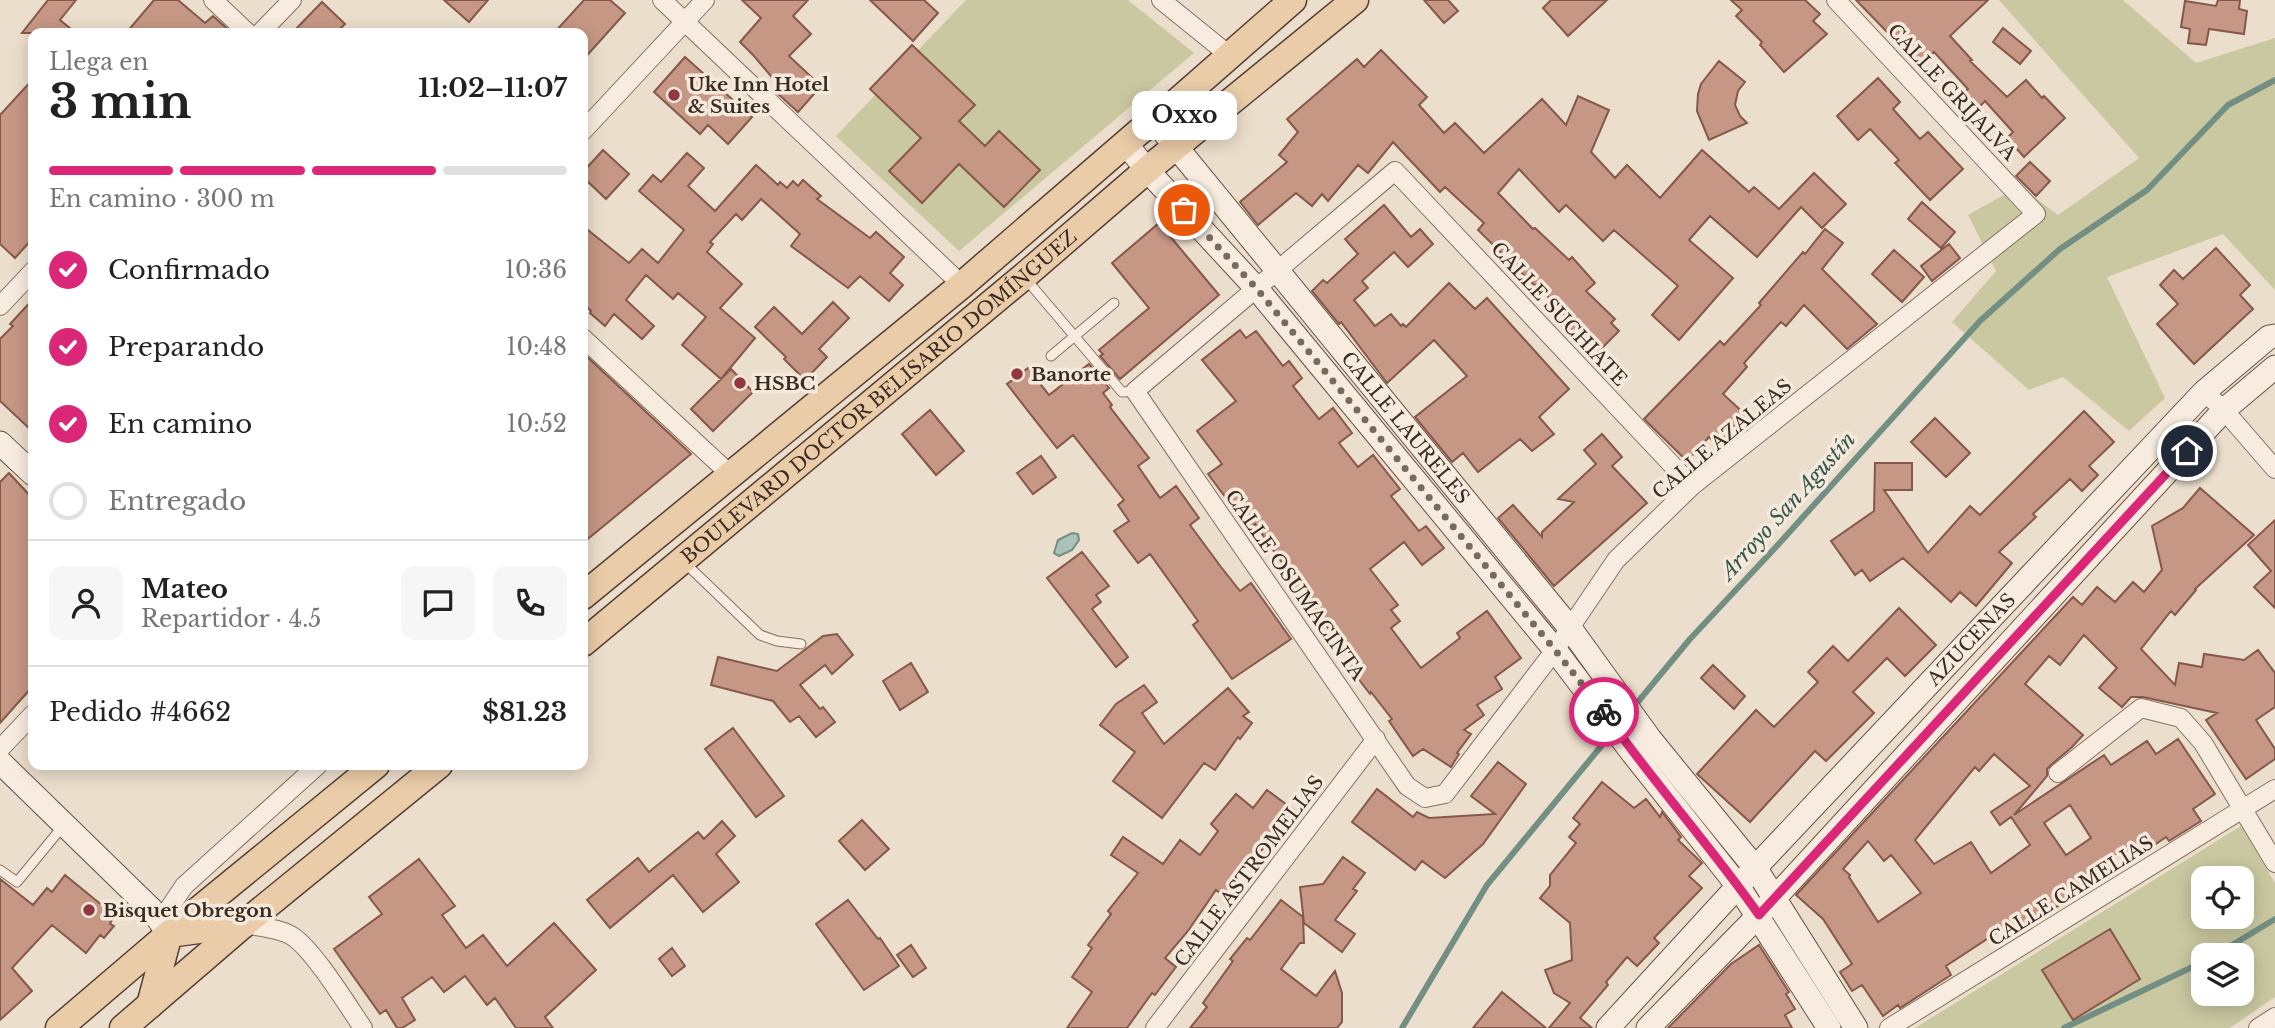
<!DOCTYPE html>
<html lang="es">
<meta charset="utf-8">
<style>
:root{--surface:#fff;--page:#f6f6f6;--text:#222;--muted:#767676;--line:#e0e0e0;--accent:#db2777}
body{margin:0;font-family:"Libre Baskerville",serif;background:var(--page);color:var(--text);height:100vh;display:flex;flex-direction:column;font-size:26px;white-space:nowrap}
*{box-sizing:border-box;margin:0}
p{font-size:23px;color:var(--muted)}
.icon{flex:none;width:38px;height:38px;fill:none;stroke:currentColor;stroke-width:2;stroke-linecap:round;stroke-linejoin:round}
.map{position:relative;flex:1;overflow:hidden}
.side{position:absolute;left:28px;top:28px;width:560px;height:742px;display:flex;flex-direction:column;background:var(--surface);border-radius:14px;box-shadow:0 4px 18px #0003}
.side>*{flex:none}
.buttons{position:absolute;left:2191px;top:866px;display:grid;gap:14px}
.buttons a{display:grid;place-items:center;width:63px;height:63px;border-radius:14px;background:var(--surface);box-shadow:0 4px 18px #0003;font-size:35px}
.pin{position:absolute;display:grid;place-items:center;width:60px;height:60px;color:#fff;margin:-30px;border:4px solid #fff;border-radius:50%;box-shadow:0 2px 7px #0007}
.courier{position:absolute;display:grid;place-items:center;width:70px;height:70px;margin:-35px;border:5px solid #db2777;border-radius:50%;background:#fff;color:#222;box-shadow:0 2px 9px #0007}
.bubble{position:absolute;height:49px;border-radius:14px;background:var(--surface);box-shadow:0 4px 18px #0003;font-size:23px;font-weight:700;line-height:49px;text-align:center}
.headline em{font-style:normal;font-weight:700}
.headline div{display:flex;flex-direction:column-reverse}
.headline{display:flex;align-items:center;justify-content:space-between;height:119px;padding:0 21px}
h1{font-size:46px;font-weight:700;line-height:52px}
.bar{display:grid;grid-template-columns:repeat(4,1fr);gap:10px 7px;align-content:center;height:84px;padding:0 21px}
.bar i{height:9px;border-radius:5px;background:var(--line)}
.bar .current{background:var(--accent)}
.bar p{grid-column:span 4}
.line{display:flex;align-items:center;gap:18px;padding:0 21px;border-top:2px solid var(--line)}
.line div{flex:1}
.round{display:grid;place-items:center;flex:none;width:74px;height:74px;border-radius:14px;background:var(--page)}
ol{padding:0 21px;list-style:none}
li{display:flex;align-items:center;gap:21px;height:77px}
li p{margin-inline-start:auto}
li .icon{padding:7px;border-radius:50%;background:var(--accent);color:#fff;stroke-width:4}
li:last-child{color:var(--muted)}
li i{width:38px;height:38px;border:4px solid var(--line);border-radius:50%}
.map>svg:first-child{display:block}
.green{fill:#cac8a0;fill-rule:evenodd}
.water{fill:#acc1b8;stroke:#738f84;stroke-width:2}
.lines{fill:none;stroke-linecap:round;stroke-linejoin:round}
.stream{stroke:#738f84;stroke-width:6}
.building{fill:#c69785;stroke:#855849;stroke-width:2;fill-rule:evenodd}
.lane-casing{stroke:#887061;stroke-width:11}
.street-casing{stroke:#887061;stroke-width:20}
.secondary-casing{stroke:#6a5144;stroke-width:25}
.primary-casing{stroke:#563f34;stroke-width:29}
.lane{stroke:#f7ecdf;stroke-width:9}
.street{stroke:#f7ecdf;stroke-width:18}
.secondary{stroke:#f7ecdf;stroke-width:23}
.primary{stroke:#eacca8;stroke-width:26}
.done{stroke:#786a5e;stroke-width:7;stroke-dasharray:0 12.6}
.route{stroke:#db2777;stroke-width:9}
.poi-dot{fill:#923644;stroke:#f4e9db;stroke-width:2.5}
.labels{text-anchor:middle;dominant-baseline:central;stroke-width:7;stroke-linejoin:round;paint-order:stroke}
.poi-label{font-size:19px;font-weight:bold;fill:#3a2b23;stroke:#f4e9db;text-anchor:start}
.street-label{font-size:19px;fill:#3a2b23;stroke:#f4e9db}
.water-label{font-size:21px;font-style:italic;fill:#345850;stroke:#f4e9db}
</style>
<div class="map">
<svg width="2275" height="1028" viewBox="0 0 2275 1028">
<rect width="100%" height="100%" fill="#ecdecc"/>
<path class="green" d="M966 0H1128L1194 53 959 251 836 136Z
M1999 0H2123L2196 63 2275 38V290L2223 234 2107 277 2165 398 2129 431 2063 377 2029 390 1952 322 1996 271 1968 215 2020 186 2058 215 2139 158Z
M2241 826 2275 883V997L2230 1028H1915ZM2203 878H2242V917H2203ZM2203 956H2242V994H2203Z"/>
<path class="water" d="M1072 533 1078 534 1079 540 1072 550 1059 556 1054 553 1058 540Z"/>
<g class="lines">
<path class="stream" d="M1632 709 1690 639 1775 548 1980 321 2060 249 2147 190 2228 105 2275 80
M2214 956 2275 919
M1402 1028 1487 885 1612 733
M2064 1028 2203 962"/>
</g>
<path class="building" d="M48 0H76L60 20 76 33H22Z
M154 0H178L205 23 213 16 232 33H126Z
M444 0H488L469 22Z
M584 0H610L625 13 583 60V33H554Z
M742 0H808L793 16 811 34 789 56 821 86 798 112 777 93 781 88 754 56 740 42 761 18Z
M870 0H924L938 13 913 41Z
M1424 0H1448L1458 11 1444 23Z
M1551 0H1607L1568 36 1543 8Z
M1731 0H1805L1820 14 1813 21 1827 34 1784 72 1760 45 1762 42 1736 16 1742 10Z
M1856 0H1988L1950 36 1972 60 1970 61 2007 97 2026 80 2042 98 2044 96 2065 118 2024 157 2007 138 2013 132 1985 101 1970 116 1955 102 1968 89 1934 52 1920 66Z
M2218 0H2240L2239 9 2247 11 2244 34 2209 29 2206 45 2188 43 2190 29 2181 27 2185 1 2216 6Z
M322 2 345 24 336 33H292Z
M2003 28 2031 51 2020 64 1993 42Z
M912 45 975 105 959 121 985 146 999 131 1040 170 1004 207 959 164 922 203 889 171 921 138 870 89Z
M1381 50 1427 97 1419 105 1444 133 1455 123 1484 153 1542 99 1566 125 1578 96 1609 110 1591 152 1615 178 1627 165 1660 198 1702 150 1749 192 1754 187 1779 209 1814 173 1846 204 1822 228 1801 207 1757 257 1710 216 1689 240 1733 278 1679 340 1652 315 1678 286 1614 230 1603 241 1566 205 1559 212 1519 169 1498 193 1533 229 1535 228 1569 260 1572 257 1595 283 1586 291 1615 319 1611 323 1619 331 1593 357 1561 325 1567 318 1537 284 1535 286 1478 230 1484 223 1445 187 1440 192 1393 142 1368 173 1358 165 1328 201 1322 194 1312 206 1296 193 1258 225 1240 202 1287 162 1279 155 1298 132 1287 119 1357 59 1364 67Z
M685 57 752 117 728 144 708 125 700 134 654 92Z
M1719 61 1745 82 1738 91 1735 105 1740 116 1747 123 1709 140 1697 111 1698 94 1701 84Z
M1878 78 1900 102 1893 109 1920 139 1928 132 1963 169 1930 200 1895 163 1899 160 1870 129 1858 140 1837 116Z
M33 79V238L15 258 0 244V115Z
M603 150 629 174 606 199 583 177V172Z
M687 153 704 168 688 186 715 211 756 165 778 185 780 182 787 188 793 181 798 186 803 180 821 196 817 199 870 238 876 232 904 257 890 273 903 285 889 301 860 276 848 288 791 246 800 234 761 199 742 220 736 214 710 242 713 244 707 252 742 284 720 308 755 338 721 379 682 345 706 317 678 293 673 299 646 275 626 300 654 326 642 339 614 314 605 326 590 313 591 311 583 303V226L629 263 642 249 658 263 684 230 639 191 653 175 661 182Z
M2030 162 2050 181 2036 196 2016 176Z
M1922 202 1955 232 1941 248 1908 219Z
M1384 205 1411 237 1420 229 1433 244 1408 267 1394 252 1362 281 1368 288 1354 300 1375 326 1391 314 1401 326 1403 324 1406 327 1449 283 1475 309 1487 298 1569 389 1539 417 1554 434 1532 451 1520 439 1478 472 1463 453 1452 462 1415 417 1467 376 1434 340 1387 383 1341 322 1339 324 1312 291 1323 280 1327 283 1358 254 1345 239Z
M1159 223 1219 295 1120 379 1100 356 1103 354 1099 350 1149 308 1112 263Z
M1825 229 1843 243 1822 269 1877 324 1847 349 1804 305 1786 326 1781 322 1744 363 1747 367 1723 394 1748 417 1737 429 1734 426 1717 445 1709 437 1687 461 1644 419 1720 341 1724 345 1761 305 1759 303 1803 252 1805 254Z
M1949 244 1960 258 1932 281 1921 266Z
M2216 248 2250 285 2240 295 2253 309 2194 364 2157 324 2178 304 2160 285 2174 270 2183 279Z
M1894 250 1924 277 1902 302 1872 274Z
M33 299V432L0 401V339L13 326 10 324Z
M833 302 849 318 819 349 827 357 805 380 784 359 786 357 755 327 774 307 802 334Z
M1240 330 1246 338 1256 331 1283 366 1289 361 1302 378 1293 386 1319 419 1333 408 1352 433 1339 443 1358 467 1373 455 1400 489 1391 496 1419 531 1426 526 1444 548 1422 565 1404 542 1370 569 1398 605 1391 610 1400 621 1391 628 1421 668 1460 638 1457 633 1487 611 1521 658 1495 677 1502 689 1477 705 1484 715 1464 730 1471 734 1457 753 1459 754 1451 767 1423 749 1413 756 1389 721 1392 719 1371 692 1370 694 1350 668 1355 664 1325 624 1321 627 1308 612 1292 587 1297 584 1255 524 1249 529 1208 474 1222 464 1197 431 1236 401 1202 360Z
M583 353 691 454 583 543Z
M1089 364 1109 388 1103 393 1112 405 1110 407 1149 458 1138 466 1160 498 1176 486 1199 518 1190 525 1221 567 1240 591 1251 583 1291 639 1232 679 1193 625 1198 621 1150 554 1138 563 1114 531 1129 521 1118 505 1124 500 1073 435 1057 448 1007 384 1028 368 1049 395Z
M731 369 753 392 713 431 691 409Z
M930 410 964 451 936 475 902 434Z
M2084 411 2114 442 2089 466 2098 475 2082 491 2070 479 2033 514 2036 517 1999 552 2012 563 1976 606 1960 592 1951 602 1903 558 1870 581 1862 570 1855 575 1831 541 1874 511 1875 463H1912V490H1884L1928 553 1970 506 1980 515Z
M1935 418 1970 453 1946 477 1911 442Z
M1602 434 1622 457 1612 466 1647 503 1554 586 1498 518 1513 505 1542 537V532L1574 502 1558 499 1596 464 1584 450Z
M1041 456 1056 477 1033 494 1017 473Z
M9 473 33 499V686L0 723V482Z
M2200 488 2254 535 2195 589 2196 590 2175 615 2171 611 2141 649 2175 685 2179 663 2202 667 2204 654 2244 660 2258 650 2275 673V707L2256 720 2275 749V759L2246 779 2206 720 2217 713 2143 697H2131L2122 707 2099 688 2117 668 2084 635 2060 665 2049 656 2025 684 2083 735 2072 747 2051 765 2047 769V776L2014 815 2104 755 2111 765 2147 741 2156 754 2178 739 2215 794 2193 809 2201 821 2169 841 2166 837 2134 859 2126 847 2094 869 2101 878 2010 937 2004 928 1946 966 1951 975 1900 1008 1898 1005 1883 1016 1862 985 1852 991 1840 972 1852 964 1823 919 1796 895 2073 597 2082 605 2097 587 2115 602 2133 582 2144 592 2162 570 2152 526 2183 508ZM1994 754 2030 786 1991 812 2000 825 2011 817 2030 845 1991 873 1971 842 1934 864 1915 840 1975 767 1979 771ZM2070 805 2091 838 2066 855 2044 823ZM1868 841 1884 861 1891 855 1921 893 1878 922 1849 877 1850 875 1843 869Z
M2275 520V608L2254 587 2271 571 2248 545Z
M1082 552 1109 586 1096 595 1101 602 1092 609 1128 657 1116 667 1047 578Z
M1899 608 1936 645 1905 676 1887 658 1853 692 1874 713 1826 761 1815 751 1750 822 1697 774 1756 710 1774 727 1818 682 1808 672 1833 646 1848 661Z
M837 634 853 655 832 674 825 665 800 685 820 709 823 707 835 722 816 737 799 716 790 722 773 701 711 685 718 657 777 671 823 636Z
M911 663 928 692 900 710 883 681Z
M1713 665 1745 696 1734 709 1701 678Z
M1144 685 1157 702 1142 713 1164 744 1228 688 1249 712 1243 716 1252 723 1240 739 1238 737 1215 770 1204 763 1162 818 1113 781 1135 752 1100 725 1116 704Z
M733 728 784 796 756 817 705 749Z
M1498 762 1526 784 1483 844 1445 878 1422 861 1415 870 1352 822 1377 789 1413 817 1417 812 1429 818 1495 814 1471 796Z
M1602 782 1634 808 1646 799 1660 817 1662 812 1681 837 1678 840 1702 863 1689 876 1702 888 1654 938 1659 943 1637 966 1627 957 1606 982 1608 985 1580 1018 1592 1028H1549L1570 1003 1554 993 1545 970 1572 960 1570 923 1540 898 1550 886V875L1576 843 1569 837 1580 824 1573 818Z
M1267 790 1295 811 1237 879 1241 882 1228 899 1216 890 1188 931 1165 958 1176 967 1155 995 1152 993 1127 1028H1067L1092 992 1072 977 1092 948 1088 945 1111 914 1108 911 1138 873 1111 855 1123 837 1163 864 1180 840 1200 855 1218 831 1211 824 1236 794 1253 808Z
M862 820 889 849 865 870 839 841Z
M722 821 735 836 716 854 739 882 703 912 673 875 610 928 587 900 638 858 649 872 698 832 704 839Z
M1343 857 1365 873 1353 889 1357 891 1335 920 1355 934 1342 952 1304 923 1300 887 1323 884Z
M419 859 455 906 442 915 466 948 483 935 507 966 554 923 596 970 545 1017 553 1028H516L495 998 487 1005 465 976 444 992 432 977 402 998 415 1020 402 1028H397L386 1010 380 1014 334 949 382 914 369 897Z
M65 875 114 915 110 924 114 926 104 938 100 935 86 953 52 925 12 968 32 991 0 1020V879L33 905 47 888 52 892Z
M848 900 878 939 880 938 899 966 864 990 816 924Z
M1281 900 1303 917 1304 943H1300L1281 969 1316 996 1335 971 1342 993V1022L1337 1028H1190L1207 1007 1203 1003 1233 961 1230 959 1247 938 1250 940Z
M2110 929 2140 979 2073 1020 2042 970Z
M911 945 926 968 913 977 897 955Z
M1759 945 1789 992 1786 994 1795 1009 1785 1015 1792 1028H1668L1731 964Z
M672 948 685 966 672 976 659 959Z
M1502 992 1546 1028H1473Z"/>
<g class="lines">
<g class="lane-casing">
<path id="lane" d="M1025 278 1122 392 1135 391
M1051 356 1114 303
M685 563 760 635 777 641 801 644
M0 870 17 882 63 826"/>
</g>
<g class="street-casing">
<path id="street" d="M213 0 248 33
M662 0 962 285
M1161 0 1229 55
M260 33 292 0
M583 131 705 0
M0 306 33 271
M583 338 731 475
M2204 392 2224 410 2275 469
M1692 486 1395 171 1135 391 1407 786 1425 798 1445 794 1555 650 1616 560 1692 486 2036 214 1836 0
M0 749 33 714
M2058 773 2141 708 2181 718 2203 743 2275 863
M244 924C259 927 279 928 292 936 313 949 348 1006 363 1028
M169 934 168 910 184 886 318 765
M1155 1028 1376 739
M1889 1028 2275 789
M2258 1028 2275 1017"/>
</g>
<g class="secondary-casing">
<g id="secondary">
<path id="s1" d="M1155 121 1570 628 1650 739 1756 869 1856 1028"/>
<path d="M1126 144 1147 170 1257 289 1555 650 1631 751 1738 886 1829 1028"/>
<path d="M0 443 33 474"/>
<path d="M0 762 152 910 169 934"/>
<path id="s2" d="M1608 1028 1738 886 2204 392 2269 337 2275 336"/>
<path d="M1648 1028 1759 915 2224 410 2275 367"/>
</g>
</g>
<g class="primary-casing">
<g id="primary">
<path d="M583 596 962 285 1140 131 1155 121 1293 0"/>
<path id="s3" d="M583 643 1023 277 1147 170 1355 0"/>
<path d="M150 1005 169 934 244 924"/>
<path d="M59 1028 169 934 376 765"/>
<path d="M123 1028 244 924 439 765"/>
</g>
</g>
<use href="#lane" class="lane"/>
<use href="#street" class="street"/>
<use href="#secondary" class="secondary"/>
<use href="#primary" class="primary"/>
</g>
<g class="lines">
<path class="done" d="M1184 210 1257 289 1555 650 1604 712"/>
<path class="route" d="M1604 712C1653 782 1710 845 1759 915L2187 451"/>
</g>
<g class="poi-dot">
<circle cx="674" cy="95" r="7"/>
<circle cx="1017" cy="374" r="7"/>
<circle cx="740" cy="383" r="7"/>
<circle cx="89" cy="910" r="7"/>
</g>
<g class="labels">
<g class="poi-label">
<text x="688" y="84">Uke Inn Hotel<tspan x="688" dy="22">&amp; Suites</tspan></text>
<text x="1031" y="374">Banorte</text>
<text x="754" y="383">HSBC</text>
<text x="103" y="910">Bisquet Obregon</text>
</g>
<g class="street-label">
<text transform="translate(1952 92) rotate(47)">CALLE GRIJALVA</text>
<text transform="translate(1559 314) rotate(47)">CALLE SUCHIATE</text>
<text stroke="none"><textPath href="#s3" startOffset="385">BOULEVARD DOCTOR BELISARIO DOMÍNGUEZ</textPath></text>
<text stroke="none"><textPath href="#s1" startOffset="396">CALLE LAURELES</textPath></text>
<text transform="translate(1722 439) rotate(-40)">CALLE AZALEAS</text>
<text transform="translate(1295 585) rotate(55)">CALLE OSUMACINTA</text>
<text stroke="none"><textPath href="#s2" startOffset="532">AZUCENAS</textPath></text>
<text transform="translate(1249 871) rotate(-53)">CALLE ASTROMELIAS</text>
<text transform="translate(2071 891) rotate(-32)">CALLE CAMELIAS</text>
</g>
<g class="water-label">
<text transform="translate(1788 506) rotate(-48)">Arroyo San Agustín</text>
</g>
</g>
</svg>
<div class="buttons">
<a><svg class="icon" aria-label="locate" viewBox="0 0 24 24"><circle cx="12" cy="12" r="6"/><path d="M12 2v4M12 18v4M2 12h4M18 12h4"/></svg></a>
<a><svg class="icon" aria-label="layers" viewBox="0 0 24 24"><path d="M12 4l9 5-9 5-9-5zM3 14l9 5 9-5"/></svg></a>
</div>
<div class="pin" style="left:1184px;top:210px;background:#ea580c"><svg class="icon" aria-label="bag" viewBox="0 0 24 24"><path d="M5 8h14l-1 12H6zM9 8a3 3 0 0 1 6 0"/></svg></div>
<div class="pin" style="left:2187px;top:451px;background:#1f2937"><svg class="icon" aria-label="home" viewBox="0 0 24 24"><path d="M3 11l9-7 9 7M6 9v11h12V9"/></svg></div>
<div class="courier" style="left:1604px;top:712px"><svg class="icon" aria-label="bike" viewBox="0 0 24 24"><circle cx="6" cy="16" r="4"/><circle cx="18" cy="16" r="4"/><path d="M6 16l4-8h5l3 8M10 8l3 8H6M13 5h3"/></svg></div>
<div class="bubble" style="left:1132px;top:91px;width:105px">Oxxo</div>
<section class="side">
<div class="headline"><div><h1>3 min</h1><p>Llega en</p></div><em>11:02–11:07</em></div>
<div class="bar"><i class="current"></i><i class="current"></i><i class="current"></i><i></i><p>En camino · 300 m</p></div>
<ol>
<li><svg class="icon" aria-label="check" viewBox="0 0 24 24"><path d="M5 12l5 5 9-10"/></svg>Confirmado<p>10:36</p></li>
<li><svg class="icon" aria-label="check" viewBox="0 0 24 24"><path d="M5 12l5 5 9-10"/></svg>Preparando<p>10:48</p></li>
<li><svg class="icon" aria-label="check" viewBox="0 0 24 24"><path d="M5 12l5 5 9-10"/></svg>En camino<p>10:52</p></li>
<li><i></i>Entregado</li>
</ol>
<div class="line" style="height:126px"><a class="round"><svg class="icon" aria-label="person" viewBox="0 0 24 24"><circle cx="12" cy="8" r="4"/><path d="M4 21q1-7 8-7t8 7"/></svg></a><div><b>Mateo</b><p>Repartidor · 4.5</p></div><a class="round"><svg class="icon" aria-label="chat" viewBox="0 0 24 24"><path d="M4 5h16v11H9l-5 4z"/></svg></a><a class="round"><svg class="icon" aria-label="phone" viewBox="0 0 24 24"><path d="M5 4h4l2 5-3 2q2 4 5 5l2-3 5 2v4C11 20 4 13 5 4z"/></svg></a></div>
<div class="line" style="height:91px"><div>Pedido #4662</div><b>$81.23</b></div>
</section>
</div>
